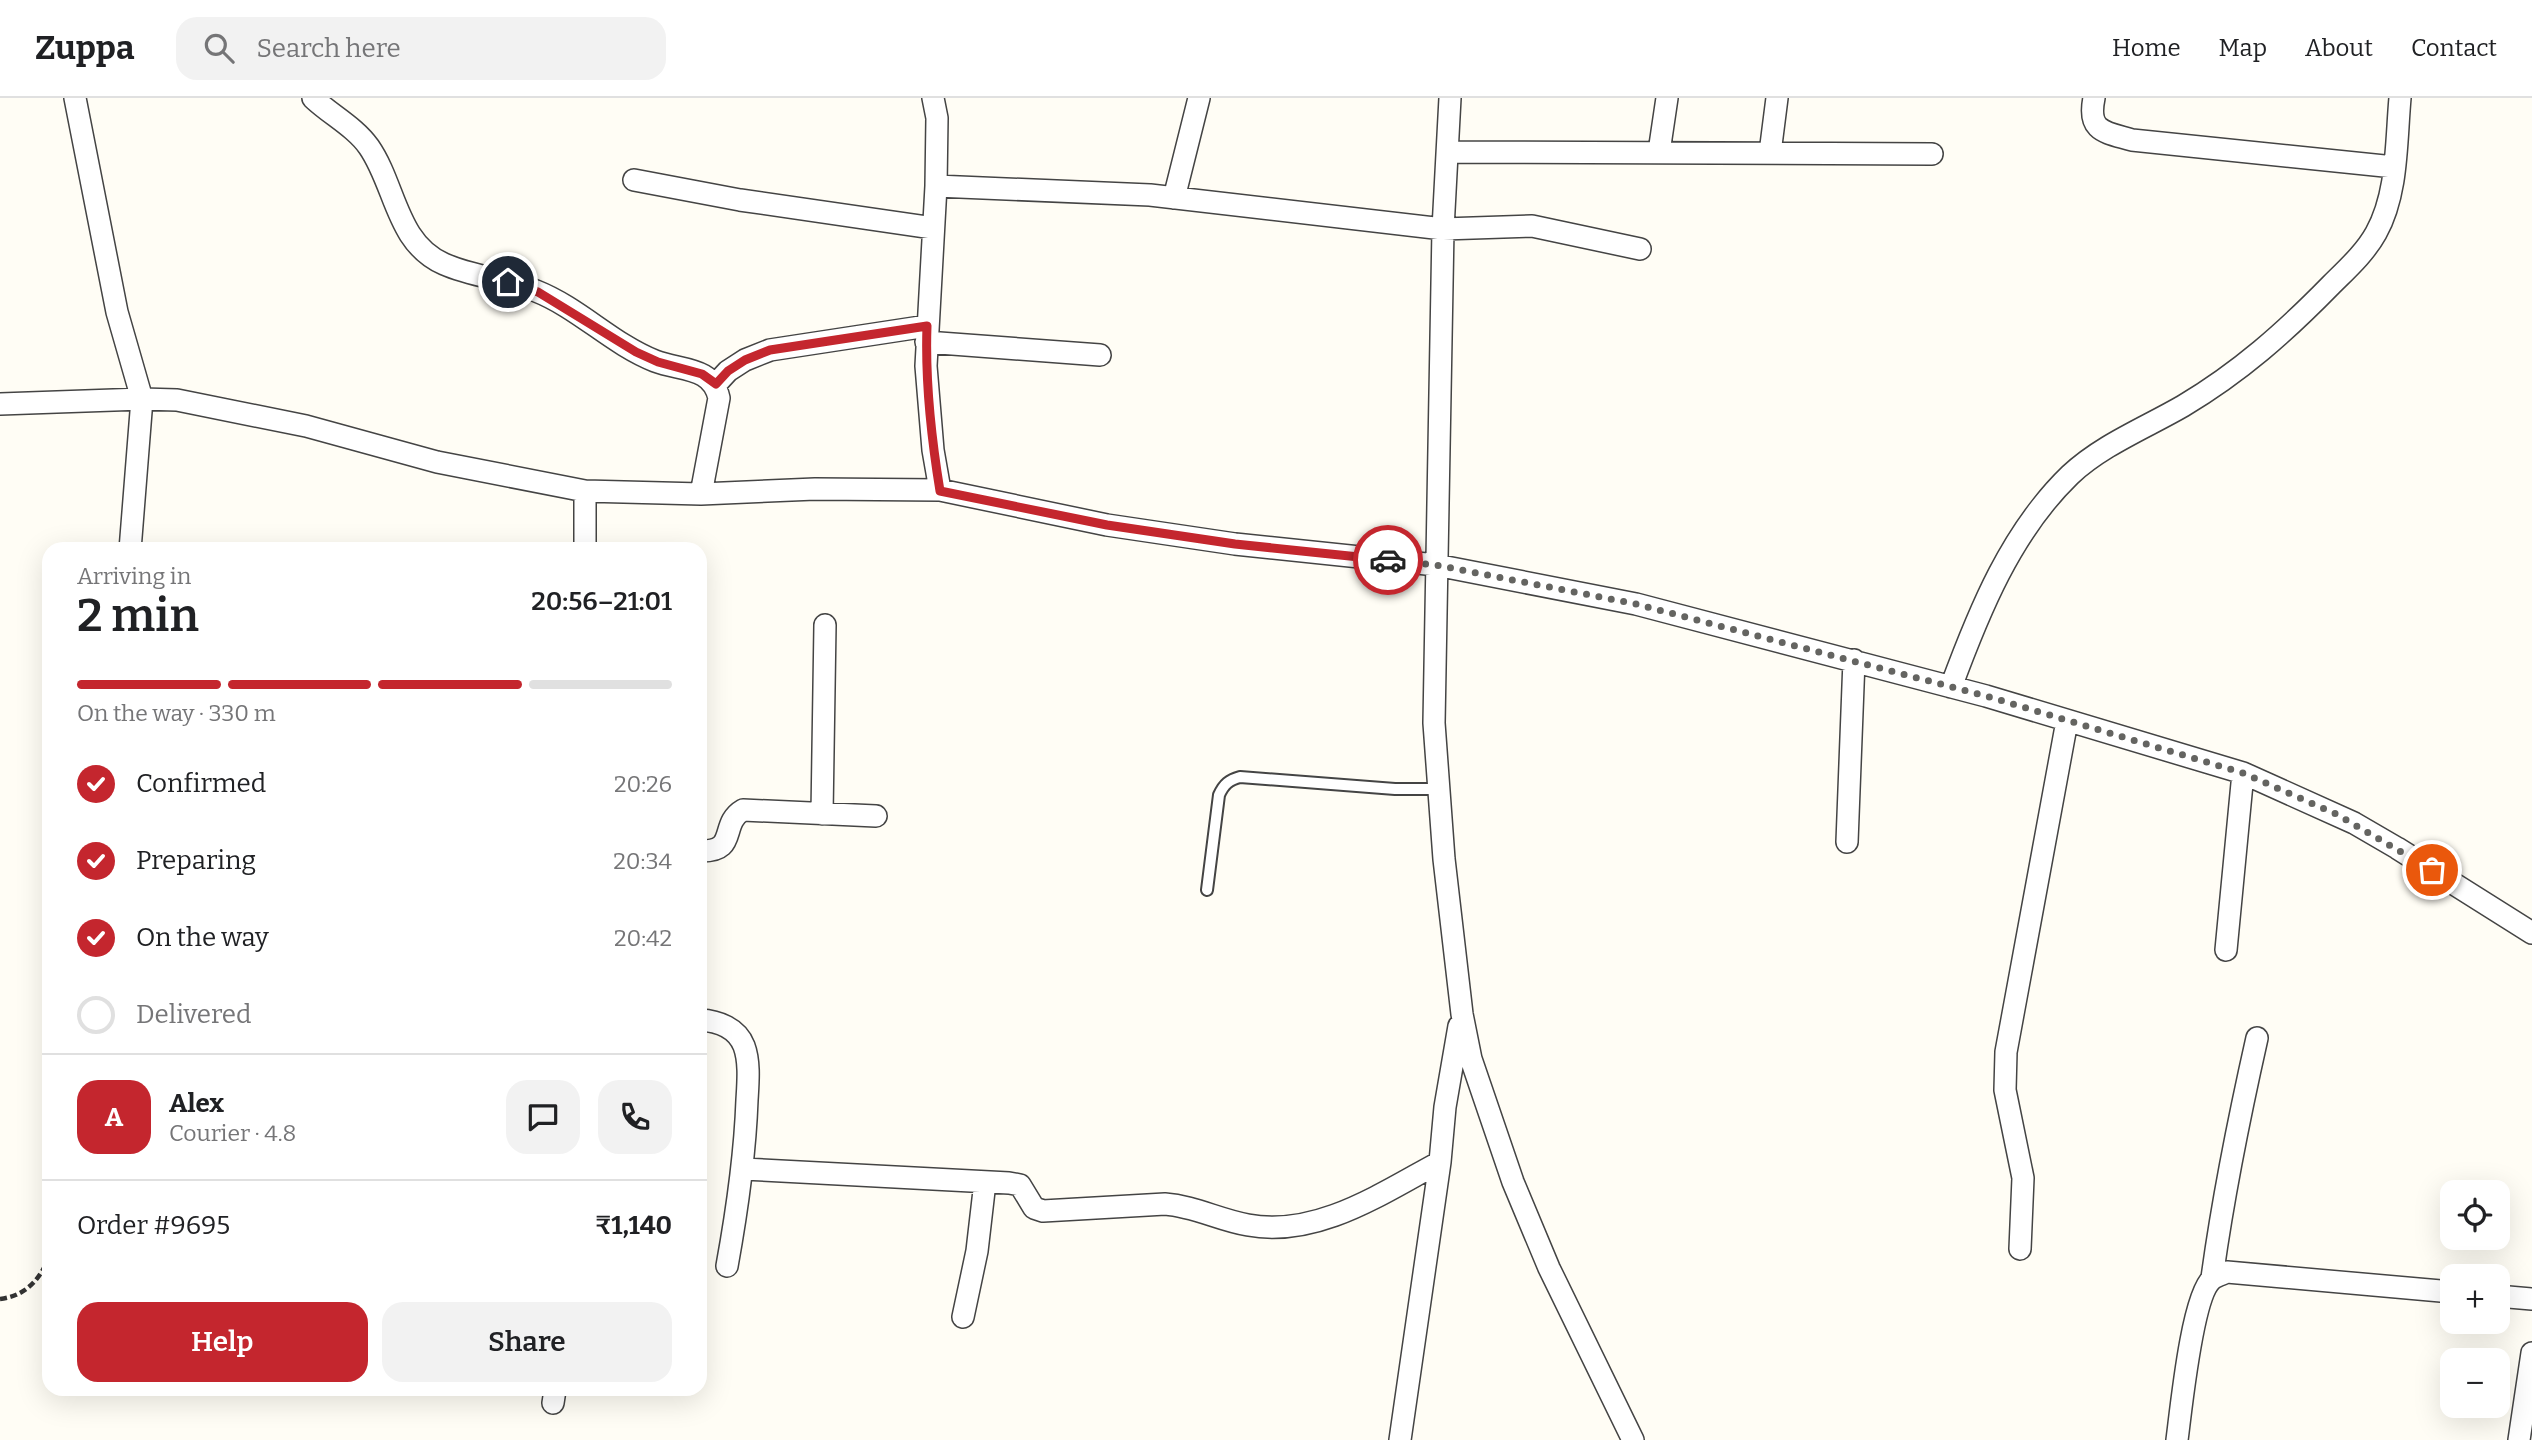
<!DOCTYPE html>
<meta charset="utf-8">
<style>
:root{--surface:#fff;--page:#f2f2f2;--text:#202124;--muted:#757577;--line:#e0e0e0;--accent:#c4262e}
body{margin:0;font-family:Bitter,serif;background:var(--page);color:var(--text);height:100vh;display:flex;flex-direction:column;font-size:26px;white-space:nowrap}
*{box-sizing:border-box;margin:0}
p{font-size:23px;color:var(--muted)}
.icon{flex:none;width:38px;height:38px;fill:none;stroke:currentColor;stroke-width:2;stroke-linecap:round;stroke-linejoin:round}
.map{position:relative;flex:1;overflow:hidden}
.details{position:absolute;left:42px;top:444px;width:665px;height:854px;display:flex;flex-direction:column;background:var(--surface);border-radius:21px;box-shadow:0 7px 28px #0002}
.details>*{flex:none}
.controls{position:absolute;left:2440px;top:1082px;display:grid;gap:14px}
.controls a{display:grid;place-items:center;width:70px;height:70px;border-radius:14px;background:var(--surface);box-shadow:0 7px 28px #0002;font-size:35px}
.pin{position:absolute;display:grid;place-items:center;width:60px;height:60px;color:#fff;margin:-30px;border:4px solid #fff;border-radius:50%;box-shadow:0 2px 7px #0007}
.courier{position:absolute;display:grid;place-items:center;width:70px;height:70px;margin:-35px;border:5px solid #c4262e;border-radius:50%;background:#fff;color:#222;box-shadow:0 2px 9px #0007}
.overview em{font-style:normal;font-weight:600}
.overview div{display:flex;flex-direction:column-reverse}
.overview{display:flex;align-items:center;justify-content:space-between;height:119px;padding:0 35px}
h1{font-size:46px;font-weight:600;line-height:52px}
.bar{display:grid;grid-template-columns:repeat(4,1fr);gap:10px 7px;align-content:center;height:84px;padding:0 35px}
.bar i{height:9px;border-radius:5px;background:var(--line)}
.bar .on{background:var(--accent)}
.bar p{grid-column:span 4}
.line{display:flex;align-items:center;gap:18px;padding:0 35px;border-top:2px solid var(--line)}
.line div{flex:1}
.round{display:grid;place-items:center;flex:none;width:74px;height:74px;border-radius:21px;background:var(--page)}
ol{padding:0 35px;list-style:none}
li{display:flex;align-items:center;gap:21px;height:77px}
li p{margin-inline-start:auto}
li .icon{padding:7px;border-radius:50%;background:var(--accent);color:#fff;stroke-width:4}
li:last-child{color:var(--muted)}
li i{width:38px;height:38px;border:4px solid var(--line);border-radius:50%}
.button{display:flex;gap:14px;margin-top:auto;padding:14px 35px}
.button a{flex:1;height:80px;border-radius:21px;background:var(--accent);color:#fff;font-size:28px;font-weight:600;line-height:80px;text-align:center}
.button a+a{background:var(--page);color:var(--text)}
header{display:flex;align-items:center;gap:42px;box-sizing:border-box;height:98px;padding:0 35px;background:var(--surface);border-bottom:2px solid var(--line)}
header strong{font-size:33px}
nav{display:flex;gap:38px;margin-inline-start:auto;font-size:24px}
.search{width:490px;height:63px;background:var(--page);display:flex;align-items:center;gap:18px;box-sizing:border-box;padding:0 24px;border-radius:21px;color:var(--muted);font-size:26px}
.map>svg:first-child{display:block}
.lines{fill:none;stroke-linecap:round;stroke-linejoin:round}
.lane-casing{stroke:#444;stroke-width:14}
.street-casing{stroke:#444;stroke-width:24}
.path{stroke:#333;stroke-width:4.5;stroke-dasharray:7 3.5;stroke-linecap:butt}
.lane{stroke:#fff;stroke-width:10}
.street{stroke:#fff;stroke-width:21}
.done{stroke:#646461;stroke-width:7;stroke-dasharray:0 12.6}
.route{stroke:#c4262e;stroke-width:9}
</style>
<header>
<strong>Zuppa</strong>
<div class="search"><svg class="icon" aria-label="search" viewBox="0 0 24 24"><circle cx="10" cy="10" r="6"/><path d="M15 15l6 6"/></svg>Search here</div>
<nav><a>Home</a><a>Map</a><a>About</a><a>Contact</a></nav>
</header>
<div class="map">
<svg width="2532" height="1342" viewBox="0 0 2532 1342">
<rect width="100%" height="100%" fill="#fffdf5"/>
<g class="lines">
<g class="lane-casing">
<path id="lane" d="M1207 792 1219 697C1224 686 1229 682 1240 679L1395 691H1439"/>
</g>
<g class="street-casing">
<path id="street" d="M75 0 117 214 142 301 130 452
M313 0C331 17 355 29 369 49 396 88 396 145 444 166 473 179 507 181 536 193 579 210 612 246 655 263 681 273 712 268 719 300L701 396
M933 0 937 20 936 88 926 268 933 352 940 392
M1450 0 1443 131 1434 625 1444 761 1462 916 1471 961 1513 1084 1549 1170 1633 1342
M2094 0C2087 34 2105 34 2132 42L2394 69
M1448 54 1932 56
M1659 54 1667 0
M1770 55 1777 0
M634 82 740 102 933 130
M936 88 1150 97 1443 131 1532 128 1640 151
M1174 100 1199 0
M926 244 1100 257
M716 286 728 273 745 262 770 252 927 228
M0 306 142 301 177 302 306 328 437 364 585 393 701 396 815 391 940 392 1107 427 1235 446 1436 467 1636 506 1986 598 2243 675 2354 725 2397 750 2532 835
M585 393V452
M1951 589C1979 513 2011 434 2070 377 2102 347 2145 330 2183 308 2240 274 2284 235 2331 187 2346 172 2365 155 2376 135 2398 96 2396 44 2400 0
M822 716 825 527
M1847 744 1854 562
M700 753C739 754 719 726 743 712L876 718
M2226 852 2243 675
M700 922C718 923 737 930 744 948 750 964 748 985 747 1002 745 1058 737 1113 727 1168
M743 1071 1009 1085 1020 1087 1034 1110 1043 1113 1165 1106C1194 1108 1219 1122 1248 1127 1317 1140 1382 1095 1440 1064
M2020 1151 2023 1080 2005 992 2006 954 2067 623
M2212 1180C2223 1099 2239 1020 2257 940
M2497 1198 2532 1201
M963 1219 977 1153 985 1084
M553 1305 555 1292
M1400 1342 1440 1064 1445 1009 1459 928
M2177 1342C2181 1312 2192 1198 2212 1181 2216 1178 2223 1176 2227 1174L2452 1194
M2519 1342 2532 1255"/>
</g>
<path class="path" d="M0 1201C25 1198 40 1182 49 1159"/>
<use href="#lane" class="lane"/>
<use href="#street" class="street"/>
</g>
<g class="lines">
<path class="done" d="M1388 462 1436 467 1636 506 1986 598 2243 675 2336 716 2432 772"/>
<path class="route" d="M508 184 538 194 636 254 658 264 702 276 716 286 728 273 745 262 770 252 927 228C925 283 931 338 940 393L1107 427 1235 446 1388 462"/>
</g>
</svg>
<div class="controls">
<a><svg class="icon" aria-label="locate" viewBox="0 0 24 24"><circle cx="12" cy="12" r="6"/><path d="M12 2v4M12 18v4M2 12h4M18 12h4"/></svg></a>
<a>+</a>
<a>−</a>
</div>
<div class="pin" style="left:2432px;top:772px;background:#ea580c"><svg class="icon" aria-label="bag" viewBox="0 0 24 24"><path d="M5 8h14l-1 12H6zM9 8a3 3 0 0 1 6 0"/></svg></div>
<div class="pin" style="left:508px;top:184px;background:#1f2937"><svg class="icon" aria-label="home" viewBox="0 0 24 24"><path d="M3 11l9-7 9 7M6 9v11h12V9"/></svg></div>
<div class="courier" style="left:1388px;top:462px"><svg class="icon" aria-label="car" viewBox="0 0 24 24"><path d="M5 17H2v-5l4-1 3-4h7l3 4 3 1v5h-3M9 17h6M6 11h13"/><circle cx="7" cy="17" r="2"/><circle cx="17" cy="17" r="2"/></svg></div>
<section class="details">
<div class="overview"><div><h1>2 min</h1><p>Arriving in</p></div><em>20:56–21:01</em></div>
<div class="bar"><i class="on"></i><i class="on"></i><i class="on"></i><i></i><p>On the way · 330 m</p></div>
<ol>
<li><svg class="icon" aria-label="check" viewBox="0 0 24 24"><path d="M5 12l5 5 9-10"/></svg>Confirmed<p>20:26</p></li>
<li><svg class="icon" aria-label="check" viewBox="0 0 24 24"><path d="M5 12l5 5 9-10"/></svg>Preparing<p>20:34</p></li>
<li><svg class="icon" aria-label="check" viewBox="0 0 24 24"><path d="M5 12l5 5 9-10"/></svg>On the way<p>20:42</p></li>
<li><i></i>Delivered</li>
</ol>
<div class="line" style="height:126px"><b class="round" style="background:var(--accent);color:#fff">A</b><div><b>Alex</b><p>Courier · 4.8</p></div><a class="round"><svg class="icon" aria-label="chat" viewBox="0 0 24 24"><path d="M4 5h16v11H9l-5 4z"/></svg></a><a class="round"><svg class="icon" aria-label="phone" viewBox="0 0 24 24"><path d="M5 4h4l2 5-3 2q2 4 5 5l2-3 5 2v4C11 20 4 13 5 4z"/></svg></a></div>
<div class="line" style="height:91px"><div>Order #9695</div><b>₹1,140</b></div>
<div class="button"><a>Help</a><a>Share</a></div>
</section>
</div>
